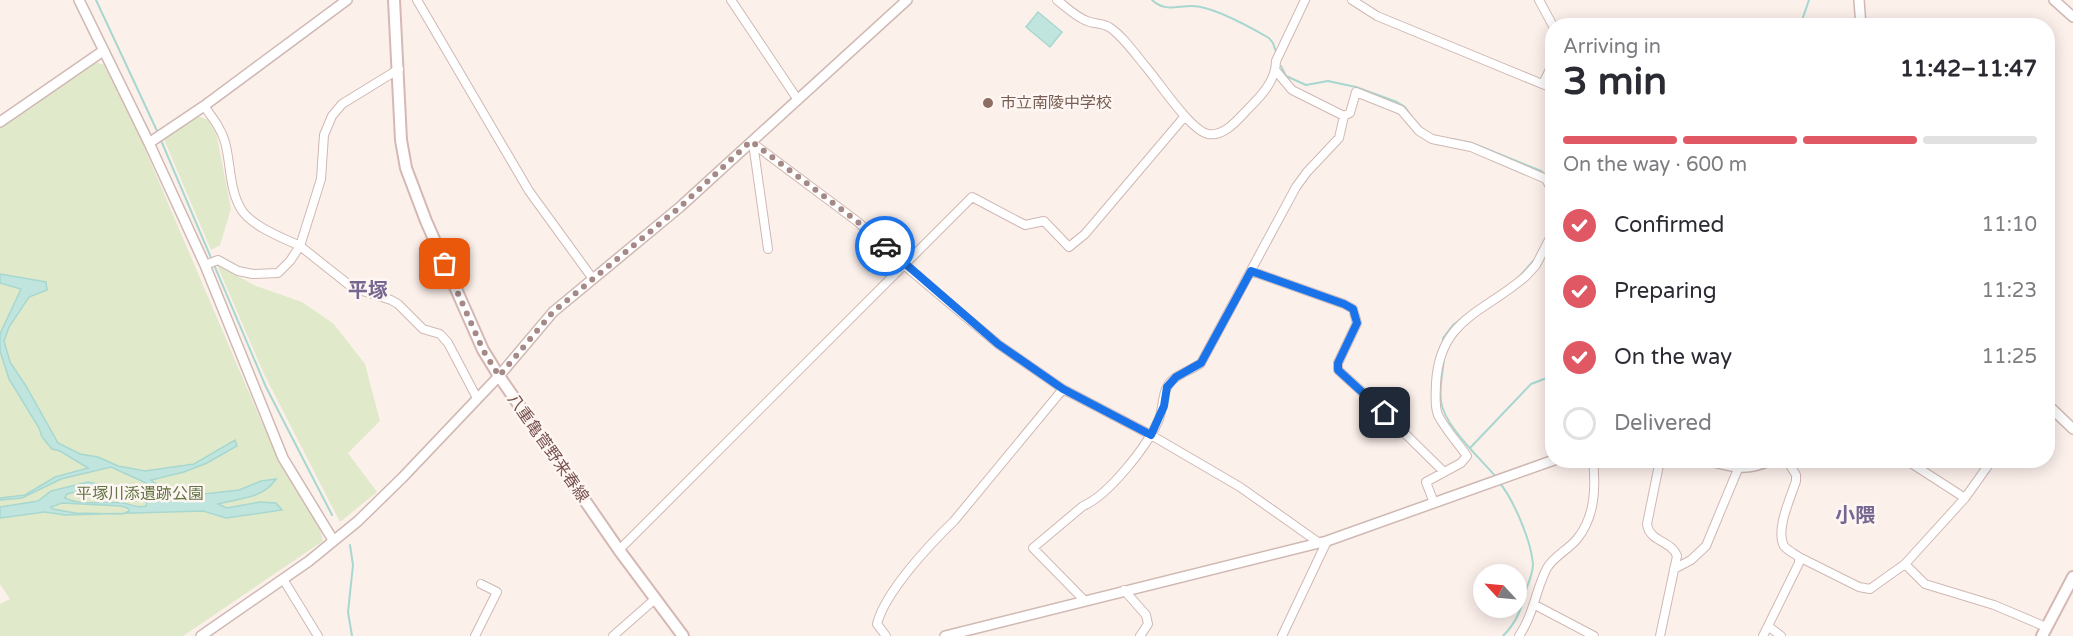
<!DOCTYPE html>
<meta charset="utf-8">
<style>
:root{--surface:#fff;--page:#f2f2f3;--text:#2b2b33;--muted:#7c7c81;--line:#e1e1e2;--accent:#df5863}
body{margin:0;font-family:"Varela Round","Noto Sans JP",sans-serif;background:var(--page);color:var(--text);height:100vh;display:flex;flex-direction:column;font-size:22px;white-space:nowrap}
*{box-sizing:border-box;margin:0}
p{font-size:20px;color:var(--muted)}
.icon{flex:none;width:33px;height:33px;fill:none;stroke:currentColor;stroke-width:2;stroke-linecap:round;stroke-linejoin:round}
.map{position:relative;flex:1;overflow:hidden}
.side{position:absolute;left:1545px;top:18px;width:510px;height:450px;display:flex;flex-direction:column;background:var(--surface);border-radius:24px;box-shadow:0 3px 15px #0003}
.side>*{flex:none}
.needle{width:39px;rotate:296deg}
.buttons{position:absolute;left:1473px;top:564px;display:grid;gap:12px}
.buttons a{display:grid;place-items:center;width:54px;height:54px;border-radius:50%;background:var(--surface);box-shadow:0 3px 15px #0003;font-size:30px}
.pin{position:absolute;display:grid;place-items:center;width:51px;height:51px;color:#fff;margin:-26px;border-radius:12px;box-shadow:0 3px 9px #0006}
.courier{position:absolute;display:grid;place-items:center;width:60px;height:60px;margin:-30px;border:4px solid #1a73e8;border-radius:50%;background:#fff;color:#222;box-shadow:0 2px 8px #0007}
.head em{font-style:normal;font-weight:800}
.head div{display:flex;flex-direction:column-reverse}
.head{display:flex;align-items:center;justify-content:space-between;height:102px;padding:0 18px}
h1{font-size:39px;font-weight:800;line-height:45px}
.bar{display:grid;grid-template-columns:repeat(4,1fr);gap:9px 6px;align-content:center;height:72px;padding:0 18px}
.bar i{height:8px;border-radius:4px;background:var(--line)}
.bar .active{background:var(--accent)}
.bar p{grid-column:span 4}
ol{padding:0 18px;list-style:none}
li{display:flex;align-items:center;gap:18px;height:66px}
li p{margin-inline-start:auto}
li .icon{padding:6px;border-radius:50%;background:var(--accent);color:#fff;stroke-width:4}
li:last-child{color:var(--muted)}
li i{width:33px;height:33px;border:3px solid var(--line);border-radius:50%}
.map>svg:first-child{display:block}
.green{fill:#e0eaca}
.water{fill:#c0e5df;stroke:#a7d7cf;stroke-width:1.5;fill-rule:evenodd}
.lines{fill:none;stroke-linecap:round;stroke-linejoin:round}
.stream{stroke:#a7d7cf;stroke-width:2}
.minor-casing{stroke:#d0b8b3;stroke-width:10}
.tertiary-casing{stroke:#d0b8b3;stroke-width:12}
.secondary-casing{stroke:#d5b8b4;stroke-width:14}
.minor{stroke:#fff;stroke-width:8}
.tertiary{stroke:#fff;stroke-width:9}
.secondary{stroke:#fff;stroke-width:10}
.done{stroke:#a58986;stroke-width:6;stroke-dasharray:0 10.8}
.route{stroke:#1a73e8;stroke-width:8}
.education-dot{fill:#8d6e63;stroke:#fef6f2;stroke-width:2}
.labels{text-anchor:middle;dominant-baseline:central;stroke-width:5;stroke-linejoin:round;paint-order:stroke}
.education-label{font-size:16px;fill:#785e54;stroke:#fef6f2;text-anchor:start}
.street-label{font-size:16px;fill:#76514f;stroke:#fef6f2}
.park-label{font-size:16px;fill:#627544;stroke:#fef6f2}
.quarter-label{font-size:20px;font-weight:bold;fill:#766792;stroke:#fef6f2}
</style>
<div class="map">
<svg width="2073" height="636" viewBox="0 0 2073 636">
<rect width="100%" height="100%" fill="#fcf0eb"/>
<path class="green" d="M96 62 104 65 139 135 261 421 320 530 323 541 183 636H0V604L10 599 0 584V128Z
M197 116 209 120 217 137 231 209 220 245 211 250 163 137Z
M217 265 256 286 302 302 334 324 365 364 380 421 348 453 377 492 340 522 264 374Z"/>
<path class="water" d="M1038 12 1062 32 1050 47 1026 27Z
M0 274 46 282 47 290 29 297 9 327 4 341 10 362 26 386 58 443 80 454 98 457 118 466 145 471 194 464 235 440 237 446 207 463 184 472 151 480 163 489 186 496 239 490 261 481 276 479C263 499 239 498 218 504L227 508 260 502 276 503 282 510 226 518 203 511 65 515 45 512 0 518V507L38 501 51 491 88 482 150 495 154 494 157 491 146 483 111 467 61 479 22 498 0 500V498L25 495 55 477 88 468 60 451 52 449 42 437 39 428 9 379 0 351V334L21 289 0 283ZM83 490C104 489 128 495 147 502L146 506C136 509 132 504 123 503 106 501 80 506 65 498L67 494ZM62 503 121 506 128 508 129 511 123 514 75 513 53 509 51 507Z"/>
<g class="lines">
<path class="stream" d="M96 0 158 133
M1152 0C1165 12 1176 6 1192 6 1213 6 1250 27 1269 38L1273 43 1276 52
M1800 26 1809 0
M1281 66 1286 76 1306 85 1328 81 1356 87 1397 102 1405 107 1412 117
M160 138 266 387 332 515
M1452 139 1472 143 1541 171 1552 180
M1518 278 1534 260
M1443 343V338L1453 325 1474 309
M1444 358C1443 372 1439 387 1441 401 1444 426 1480 458 1496 477
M1470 448 1531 384 1552 376
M1499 482C1514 500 1531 541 1533 564 1533 572 1530 579 1527 587 1522 606 1518 621 1503 636
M350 545 353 565 348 612 352 636"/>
<g class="minor-casing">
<path id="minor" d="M417 0 529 191 593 279
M731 0 798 100
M1057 0C1066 7 1076 17 1087 21 1094 24 1102 23 1109 27 1123 36 1135 54 1146 67 1159 82 1190 130 1208 134 1225 137 1239 118 1249 108 1262 95 1276 80 1276 61L1305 0
M1352 0 1377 16 1552 88
M1539 0 1553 26
M399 69 342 104 332 116 324 135 321 179 300 246 353 288 391 300 398 304 423 329 440 334 448 343 477 398
M1543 84 1552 65
M204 106C212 117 221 128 225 142 231 164 229 189 241 209 251 226 283 238 300 246L290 261 278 273 253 274 238 271 218 260 205 265
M1344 116 1350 113 1356 92 1401 110 1419 131 1432 139 1471 147 1546 179 1552 190
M751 142 858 222 905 266 998 344 1063 389 1151 435 1240 487 1318 542
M753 143 768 249
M1251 271 1344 304 1353 309 1357 323 1338 363V370L1370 399 1444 472
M1660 460 1647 524C1649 542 1671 540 1677 556L1660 636
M1906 460 1965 498
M1434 503 1426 482 1461 463 1467 456C1458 443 1445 429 1438 415 1434 405 1436 393 1436 383 1440 318 1484 313 1526 276L1536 265 1552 234
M619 550 972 197 1025 225 1044 221 1069 247 1085 234 1185 116
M1799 557 1859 587 1870 589 1905 564 1965 498 1992 460
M1905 564 1925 584 1994 605 2046 627
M1674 569 1691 560 1706 546 1738 469
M283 579 318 636
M1124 590 1146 615 1148 624 1140 636
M1084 600 1033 548 1083 506C1109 495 1148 445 1159 419 1163 409 1162 396 1167 387 1174 374 1191 371 1201 363L1296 187 1307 172 1339 138 1344 116 1292 90 1276 71
M1535 605 1594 636
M1768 626 1781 636
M475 636 497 592 481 584
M613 636 655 599
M886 636 877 624C885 592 930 544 954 521L1063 389
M1282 636 1327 541
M1519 636C1534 614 1535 591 1547 568 1554 556 1568 550 1577 539 1595 517 1596 488 1593 460
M1763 636 1799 563V557C1795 554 1787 550 1784 546 1775 530 1791 497 1796 481V475L1787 460"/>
</g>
<g class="tertiary-casing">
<path id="tertiary" d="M79 0 149 143 205 265 283 458 333 540
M1859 0 1861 26
M2054 0 2073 17
M0 122 103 51
M149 143 204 106 347 0
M2048 405 2073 429
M1707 460C1732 467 1746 472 1771 460
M201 636 309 561 358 521 403 477 499 376 553 312 680 207 907 0
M945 636 1327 541 1554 460"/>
</g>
<g class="secondary-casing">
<path id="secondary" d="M394 0 401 140 406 168 426 221 483 350 499 376 619 550 683 636
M2042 636 2073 577"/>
</g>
<use href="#minor" class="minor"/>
<use href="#tertiary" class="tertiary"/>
<use href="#secondary" class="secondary"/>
</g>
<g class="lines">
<path class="done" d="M445 264 483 350 499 376 553 312 680 207 751 141 858 222 885 246"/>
<path class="route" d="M885 246 998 344 1063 389 1151 435 1164 406 1167 387 1176 377 1201 363 1251 271 1344 304 1353 309 1357 323 1338 363V370L1385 413"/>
</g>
<circle class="education-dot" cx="988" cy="103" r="6"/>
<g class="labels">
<g class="education-label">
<text x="1000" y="103">市立南陵中学校</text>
</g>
<g class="street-label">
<text transform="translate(548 448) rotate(55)">八重亀菅野来春線</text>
</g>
<g class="park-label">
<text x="140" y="494">平塚川添遺跡公園</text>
</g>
<g class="quarter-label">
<text x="368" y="291">平塚</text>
<text x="1855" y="516">小隈</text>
</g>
</g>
</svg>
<div class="buttons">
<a><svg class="needle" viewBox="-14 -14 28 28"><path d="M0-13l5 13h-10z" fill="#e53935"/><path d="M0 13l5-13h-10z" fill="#7c7c81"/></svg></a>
</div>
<div class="pin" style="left:445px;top:264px;background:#ea580c"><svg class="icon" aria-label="bag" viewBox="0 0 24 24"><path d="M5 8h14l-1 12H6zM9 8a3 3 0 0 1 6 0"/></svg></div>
<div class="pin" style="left:1385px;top:413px;background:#1f2937"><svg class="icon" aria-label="home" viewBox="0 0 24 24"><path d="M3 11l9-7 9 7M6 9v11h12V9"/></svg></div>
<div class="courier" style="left:885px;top:246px"><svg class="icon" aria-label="car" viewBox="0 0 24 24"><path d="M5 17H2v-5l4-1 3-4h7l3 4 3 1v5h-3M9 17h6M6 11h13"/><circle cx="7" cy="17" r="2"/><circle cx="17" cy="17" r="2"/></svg></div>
<section class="side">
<div class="head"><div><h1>3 min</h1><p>Arriving in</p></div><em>11:42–11:47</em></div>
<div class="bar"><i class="active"></i><i class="active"></i><i class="active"></i><i></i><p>On the way · 600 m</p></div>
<ol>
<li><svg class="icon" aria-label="check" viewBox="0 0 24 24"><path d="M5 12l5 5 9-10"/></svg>Confirmed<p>11:10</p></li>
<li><svg class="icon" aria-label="check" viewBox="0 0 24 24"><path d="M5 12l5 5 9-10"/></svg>Preparing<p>11:23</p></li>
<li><svg class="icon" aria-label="check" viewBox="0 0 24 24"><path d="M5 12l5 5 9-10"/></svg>On the way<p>11:25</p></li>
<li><i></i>Delivered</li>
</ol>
</section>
</div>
